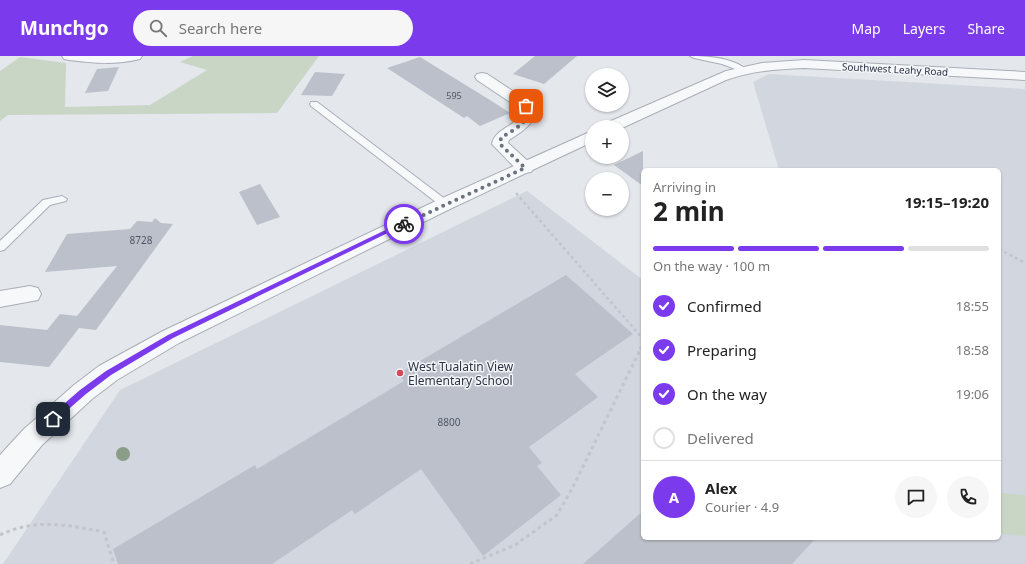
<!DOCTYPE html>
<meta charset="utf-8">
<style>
:root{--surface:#fff;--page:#f6f6f6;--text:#222;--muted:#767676;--line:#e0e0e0;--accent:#7c3aed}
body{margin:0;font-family:"Noto Sans",sans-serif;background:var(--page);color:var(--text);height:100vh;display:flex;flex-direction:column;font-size:15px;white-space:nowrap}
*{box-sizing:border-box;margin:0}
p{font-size:13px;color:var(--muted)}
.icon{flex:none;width:22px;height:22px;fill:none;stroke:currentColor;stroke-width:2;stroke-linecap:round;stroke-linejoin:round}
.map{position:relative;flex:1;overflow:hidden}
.sheet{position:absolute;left:641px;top:112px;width:360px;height:372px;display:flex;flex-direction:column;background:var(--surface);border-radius:6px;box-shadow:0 1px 3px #0004}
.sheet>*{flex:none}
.controls{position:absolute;left:585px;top:12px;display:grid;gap:8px}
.controls a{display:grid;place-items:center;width:44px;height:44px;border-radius:50%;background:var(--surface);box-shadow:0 1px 3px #0004;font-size:20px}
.pin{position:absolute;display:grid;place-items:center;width:34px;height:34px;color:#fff;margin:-17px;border-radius:8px;box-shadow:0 2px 6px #0006}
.courier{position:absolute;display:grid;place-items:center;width:40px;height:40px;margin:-20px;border:3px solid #7c3aed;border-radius:50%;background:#fff;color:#222;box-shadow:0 1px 5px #0007}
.head em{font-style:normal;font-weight:700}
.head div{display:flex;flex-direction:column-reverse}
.head{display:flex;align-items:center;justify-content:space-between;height:68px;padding:0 12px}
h1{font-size:26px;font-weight:700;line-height:30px}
.bar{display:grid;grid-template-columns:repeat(4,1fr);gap:6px 4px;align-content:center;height:48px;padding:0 12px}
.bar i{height:5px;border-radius:3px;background:var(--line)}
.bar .selected{background:var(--accent)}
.bar p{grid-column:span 4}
.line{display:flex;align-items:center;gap:10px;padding:0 12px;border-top:1px solid var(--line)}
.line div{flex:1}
.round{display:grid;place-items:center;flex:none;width:42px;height:42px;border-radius:21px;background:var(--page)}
ol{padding:0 12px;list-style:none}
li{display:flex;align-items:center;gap:12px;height:44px}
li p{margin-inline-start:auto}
li .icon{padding:4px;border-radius:50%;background:var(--accent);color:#fff;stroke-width:4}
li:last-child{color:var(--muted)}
li i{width:22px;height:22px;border:2px solid var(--line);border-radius:50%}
header{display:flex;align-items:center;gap:24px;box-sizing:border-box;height:56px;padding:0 20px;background:var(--accent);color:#fff}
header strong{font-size:19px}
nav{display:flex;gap:22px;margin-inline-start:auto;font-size:14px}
.search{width:280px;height:36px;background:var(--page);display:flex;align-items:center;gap:10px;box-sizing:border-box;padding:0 14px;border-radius:22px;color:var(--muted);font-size:15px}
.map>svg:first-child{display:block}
.built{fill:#d2d6de}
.green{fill:#c9d6c5}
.building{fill:#bbc0ca}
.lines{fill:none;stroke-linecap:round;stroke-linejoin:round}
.service-casing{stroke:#a9aeb7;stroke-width:2}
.minor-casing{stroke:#a9aeb7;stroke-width:2}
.tertiary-casing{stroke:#a9aeb7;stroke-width:2}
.path-far1{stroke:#c2c5cb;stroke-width:2.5;stroke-dasharray:3 3;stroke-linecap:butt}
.path{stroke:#c2c5cb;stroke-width:3;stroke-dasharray:3.5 3.5;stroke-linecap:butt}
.service{fill:#f7f8fa;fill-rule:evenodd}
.minor{fill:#f7f8fa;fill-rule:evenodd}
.tertiary{fill:#f7f8fa;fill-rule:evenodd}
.tree{fill:#899d89}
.route{fill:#7c3aed}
.done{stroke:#6c737f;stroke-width:4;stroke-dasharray:0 7.2}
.poi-dot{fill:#d1495b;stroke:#f4f6f9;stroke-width:1.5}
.labels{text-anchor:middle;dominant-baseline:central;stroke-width:3;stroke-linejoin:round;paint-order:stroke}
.far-number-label{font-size:9px;fill:#4f5766}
.far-street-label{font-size:10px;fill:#2b3445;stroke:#f4f6f9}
.number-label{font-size:10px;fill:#4f5766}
.poi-label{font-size:12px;fill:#2b3445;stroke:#f4f6f9;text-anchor:start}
</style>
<header>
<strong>Munchgo</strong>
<div class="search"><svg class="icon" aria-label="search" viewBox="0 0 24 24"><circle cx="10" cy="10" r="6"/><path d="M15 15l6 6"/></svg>Search here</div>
<nav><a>Map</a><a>Layers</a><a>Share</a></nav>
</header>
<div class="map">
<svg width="1025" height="508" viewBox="0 0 1025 508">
<rect width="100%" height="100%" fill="#e4e7ec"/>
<path class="built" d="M769 18 1025 33V508H3L120 334 527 135 643 224V482H999V114H779L753 26Z"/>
<path class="green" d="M193 0H319L277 57 8 59 0 65V15L20 1 66 7 65 51 150 49 207 14 180 6Z
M999 437 1025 439V480L1002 478 999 472Z"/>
<path class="building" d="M535 0H577L544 28 513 18Z
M420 1 490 44 510 57 480 70 467 60 464 62 387 12Z
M119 11 108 35 85 37 97 13Z
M315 16 345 18 332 40 301 39Z
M643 95V130L614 109Z
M260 128 280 161 257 169 239 136Z
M155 162 161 167 173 168 96 274 79 272 49 311 0 306V269L47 274 60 258 77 260 117 210 45 216 67 178 130 173 137 165 152 166Z
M566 219 633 278 575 318 598 341 529 391 542 407 537 410 561 439 483 500 421 413 355 458 352 454 272 508H118L113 493 255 409 257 413 404 325 398 318Z
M643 455V482H816L792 508H583Z"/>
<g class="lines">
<g class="service-casing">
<path id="service" d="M690 0C707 0 734 2 747 14L743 16 722 8 694 2Z
M311 46H317L449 146 450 148 449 150H441L311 50 310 48Z
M62 140 67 143 66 145 50 149 4 194 0 195V185L43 144Z"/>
</g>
<g class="minor-casing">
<path id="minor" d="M62 0H142L140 3C116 9 93 7 69 4L64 3Z
M482 17 487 18 531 47C543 64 521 76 509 84L508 87 531 108 534 112 531 116 525 117 519 116 492 88C495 70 524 70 519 52L477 24 475 21 477 18Z
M30 230 38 232 41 238 38 244 0 251V235Z"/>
</g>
<g class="tertiary-casing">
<path id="tertiary" d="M804 4 1025 16V24L804 12C777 13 752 15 726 24L622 72 602 71 604 68 726 15 762 7Z
M592 75V86L452 152 179 287 117 324 92 343 42 389 10 428 0 432V399L24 373 74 329 99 310 163 275 438 144Z"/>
</g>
<path class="path-far1" d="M516 137 643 283
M999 193 1025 207
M640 293 643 287"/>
<path class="path" d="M0 479C34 462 68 469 104 476L114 508
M470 508 515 489 557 459 573 431 641 292"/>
<use href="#service" class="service"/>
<use href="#minor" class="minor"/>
<use href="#tertiary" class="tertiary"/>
</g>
<circle class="tree" cx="123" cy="398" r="7"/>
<path class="route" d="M402 166 406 168 173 282 111 319 86 338 55 365H50V360L80 334 106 315 168 279Z"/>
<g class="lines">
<path class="done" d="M404 168 525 112 500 88 501 82C510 75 534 66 526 50"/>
</g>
<circle class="poi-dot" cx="400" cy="317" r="4"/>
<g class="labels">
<g class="far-number-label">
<text x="454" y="39">595</text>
</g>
<g class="far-street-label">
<text transform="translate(895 13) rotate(3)">Southwest Leahy Road</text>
</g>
<g class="number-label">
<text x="141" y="184">8728</text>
<text x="449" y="366">8800</text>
</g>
<g class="poi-label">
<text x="408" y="310">West Tualatin View<tspan x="408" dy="14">Elementary School</tspan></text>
</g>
</g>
</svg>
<div class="controls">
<a><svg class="icon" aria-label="layers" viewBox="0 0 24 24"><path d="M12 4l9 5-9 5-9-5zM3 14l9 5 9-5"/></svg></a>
<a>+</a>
<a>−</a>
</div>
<div class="pin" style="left:526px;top:50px;background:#ea580c"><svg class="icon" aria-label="bag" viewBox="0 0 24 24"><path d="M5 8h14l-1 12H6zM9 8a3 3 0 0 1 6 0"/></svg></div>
<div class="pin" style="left:53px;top:363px;background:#1f2937"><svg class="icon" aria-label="home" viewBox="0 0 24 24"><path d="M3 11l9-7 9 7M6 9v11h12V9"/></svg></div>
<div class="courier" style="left:404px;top:168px"><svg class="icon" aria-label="bike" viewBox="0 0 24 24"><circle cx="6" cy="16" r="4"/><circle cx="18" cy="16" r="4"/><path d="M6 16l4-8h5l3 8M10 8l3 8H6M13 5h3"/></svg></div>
<section class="sheet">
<div class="head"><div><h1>2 min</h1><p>Arriving in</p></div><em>19:15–19:20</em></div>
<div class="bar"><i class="selected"></i><i class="selected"></i><i class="selected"></i><i></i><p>On the way · 100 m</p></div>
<ol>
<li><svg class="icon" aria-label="check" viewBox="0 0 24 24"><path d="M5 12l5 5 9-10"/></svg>Confirmed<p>18:55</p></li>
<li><svg class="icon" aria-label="check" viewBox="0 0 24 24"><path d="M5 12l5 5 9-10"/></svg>Preparing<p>18:58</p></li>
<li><svg class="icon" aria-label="check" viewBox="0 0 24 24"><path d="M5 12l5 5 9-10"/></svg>On the way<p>19:06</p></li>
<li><i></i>Delivered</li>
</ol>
<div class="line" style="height:72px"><b class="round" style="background:var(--accent);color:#fff">A</b><div><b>Alex</b><p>Courier · 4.9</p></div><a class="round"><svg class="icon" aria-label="chat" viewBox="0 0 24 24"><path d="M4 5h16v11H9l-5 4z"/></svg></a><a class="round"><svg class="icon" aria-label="phone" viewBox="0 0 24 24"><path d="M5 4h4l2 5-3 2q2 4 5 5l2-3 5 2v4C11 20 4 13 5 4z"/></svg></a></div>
</section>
</div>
